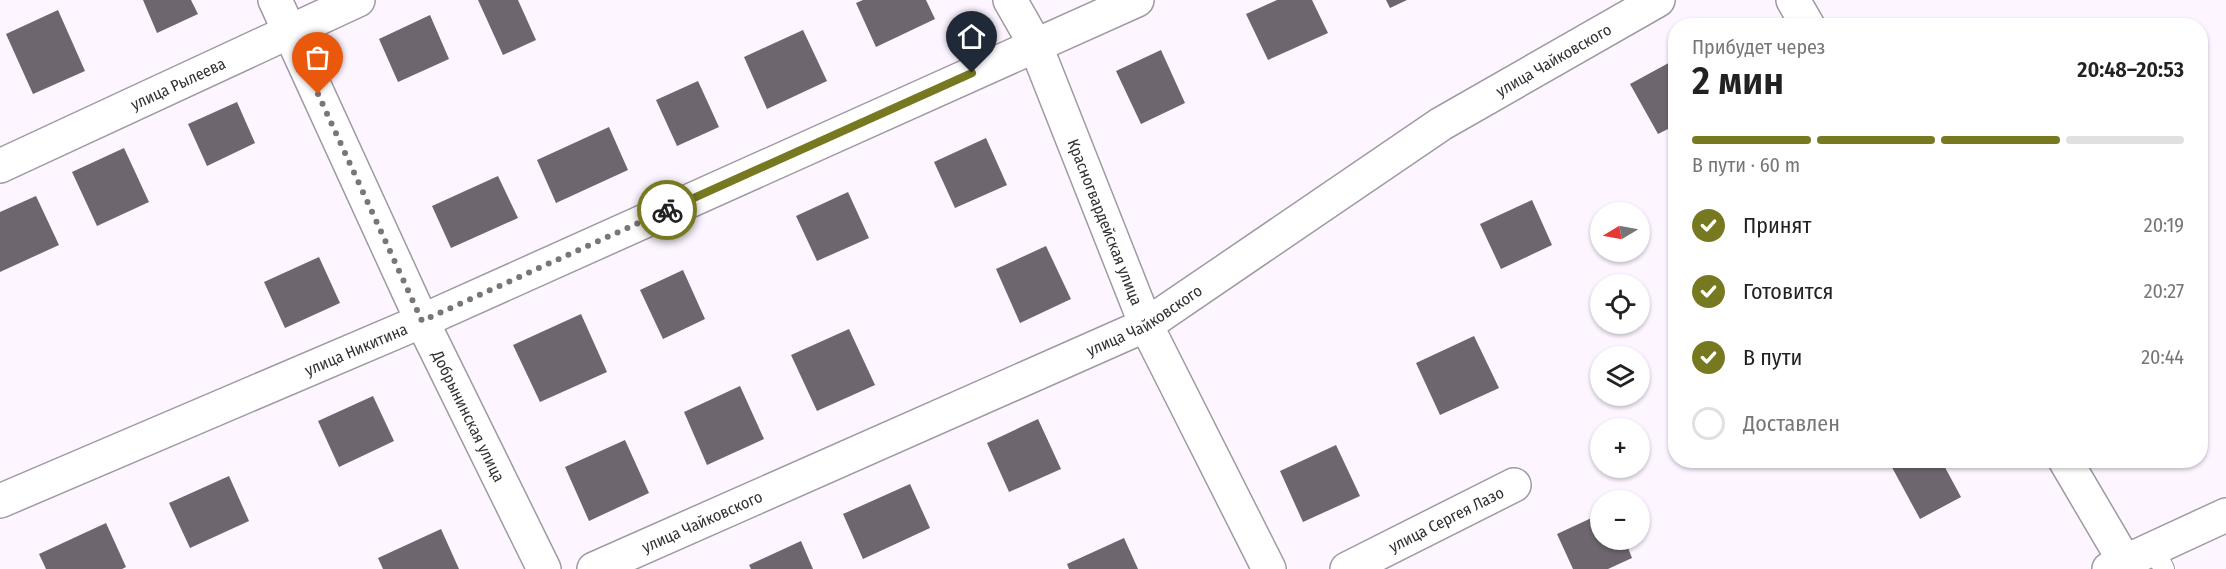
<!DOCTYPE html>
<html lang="ru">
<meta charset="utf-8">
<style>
:root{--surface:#fff;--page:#f2f2f2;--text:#222;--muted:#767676;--line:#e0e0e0;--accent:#777921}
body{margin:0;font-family:"Fira Sans Condensed",sans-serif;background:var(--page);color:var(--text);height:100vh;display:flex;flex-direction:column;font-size:22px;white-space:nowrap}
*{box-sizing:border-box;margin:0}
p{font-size:20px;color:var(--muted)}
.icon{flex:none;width:33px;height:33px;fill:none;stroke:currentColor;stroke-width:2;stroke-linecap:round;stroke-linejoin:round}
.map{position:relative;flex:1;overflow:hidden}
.side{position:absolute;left:1668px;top:18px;width:540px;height:450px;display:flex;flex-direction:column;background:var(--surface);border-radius:24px;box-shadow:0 2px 4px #0004}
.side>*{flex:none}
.needle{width:39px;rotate:260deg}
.tools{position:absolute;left:1590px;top:202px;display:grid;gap:12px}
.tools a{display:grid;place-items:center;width:60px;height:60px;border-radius:50%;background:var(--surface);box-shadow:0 2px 4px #0004;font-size:30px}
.pin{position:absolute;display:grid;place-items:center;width:51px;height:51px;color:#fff;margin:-62px -26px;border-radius:50% 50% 50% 0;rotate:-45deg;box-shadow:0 0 6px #0007}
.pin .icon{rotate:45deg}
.courier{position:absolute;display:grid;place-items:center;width:60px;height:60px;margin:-30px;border:4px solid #777921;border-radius:50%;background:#fff;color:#222;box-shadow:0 2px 8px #0007}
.summary em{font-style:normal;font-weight:600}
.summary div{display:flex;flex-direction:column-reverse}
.summary{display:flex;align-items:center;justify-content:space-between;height:102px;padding:0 24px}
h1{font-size:39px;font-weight:600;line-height:45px}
.bar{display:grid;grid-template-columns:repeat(4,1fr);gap:9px 6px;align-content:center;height:72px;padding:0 24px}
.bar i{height:8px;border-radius:4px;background:var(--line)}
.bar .current{background:var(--accent)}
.bar p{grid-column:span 4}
ol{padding:0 24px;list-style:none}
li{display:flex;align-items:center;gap:18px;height:66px}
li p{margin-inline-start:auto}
li .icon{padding:6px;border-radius:50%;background:var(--accent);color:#fff;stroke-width:4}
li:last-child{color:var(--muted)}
li i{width:33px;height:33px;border:3px solid var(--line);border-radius:50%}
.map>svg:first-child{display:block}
.building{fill:#6d666e}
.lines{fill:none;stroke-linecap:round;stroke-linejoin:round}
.service-casing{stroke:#a099a2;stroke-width:22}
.minor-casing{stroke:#a099a2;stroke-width:36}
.tertiary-casing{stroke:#a099a2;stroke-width:36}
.service{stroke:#fff;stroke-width:20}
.minor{stroke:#fff;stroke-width:33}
.tertiary{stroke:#fff;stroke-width:33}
.done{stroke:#7a757b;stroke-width:6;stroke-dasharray:0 10.8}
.route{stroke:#777921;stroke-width:8}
.labels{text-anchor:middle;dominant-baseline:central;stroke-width:6;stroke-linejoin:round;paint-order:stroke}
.street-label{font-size:16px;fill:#333034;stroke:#fdf5ff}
</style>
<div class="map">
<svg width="2226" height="569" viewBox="0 0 2226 569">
<rect width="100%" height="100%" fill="#fdf5ff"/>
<path class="building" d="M143 0H191L198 14 157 33Z
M478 0H518L536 40 503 55Z
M863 0H926L935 19 876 47 856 3Z
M1277 0H1312L1328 33 1268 60 1246 14Z
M1386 0H1407L1390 8Z
M58 10 85 71 33 94 6 34Z
M430 15 449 59 398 82 379 39Z
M803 30 827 81 767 109 744 57Z
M1161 50 1185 103 1141 124 1116 71Z
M1676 59V125L1658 134 1630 84Z
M698 81 719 127 677 146 656 100Z
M237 102 255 143 207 166 188 124Z
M609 127 628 170 556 203 537 160Z
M986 138 1007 185 955 208 934 162Z
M124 148 149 202 97 226 72 172Z
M498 176 518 218 451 248 432 206Z
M848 192 869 238 817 261 796 216Z
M36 196 59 245 0 272V212Z
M1532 200 1552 245 1501 269 1480 224Z
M1046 246 1071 299 1020 323 996 269Z
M319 257 340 303 285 328 264 282Z
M683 270 705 319 663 339 640 290Z
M581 314 607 372 540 402 513 345Z
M849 329 875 385 817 411 791 355Z
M1474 336 1499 388 1440 415 1416 363Z
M740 386 764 439 707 465 684 412Z
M373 396 394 441 339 467 318 421Z
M1038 419 1061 469 1009 492 987 443Z
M625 440 649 493 589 521 565 467Z
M1336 445 1360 496 1303 522 1280 471Z
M1888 460H1941L1961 497 1920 519Z
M229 476 249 521 190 548 169 503Z
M910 484 930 528 863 559 843 514Z
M1600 514V540H1625L1632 558 1608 569H1573L1557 534Z
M106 523 126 567 122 569H46L39 554Z
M441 529 459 569H383L378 558Z
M1124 538 1138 569H1069L1067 564Z
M801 541 813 569H751L749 565Z"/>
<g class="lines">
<g class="service-casing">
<path id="service" d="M2154 549 2164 569"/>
</g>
<g class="minor-casing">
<g id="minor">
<path id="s1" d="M275 0 422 321 544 569"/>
<path id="s2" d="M1010 0 1035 44 1146 325 1269 569"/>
<path id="s3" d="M0 166 358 0"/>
<path id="s4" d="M0 501 422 321 1137 0"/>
<path id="s5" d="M594 569 1146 325 1441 124 1658 0"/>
<path id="s6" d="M1347 569 1514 485"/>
</g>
</g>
<g class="tertiary-casing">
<path id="tertiary" d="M1793 0 1808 26
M2065 460 2125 562
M2109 569 2226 515"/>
</g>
<use href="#service" class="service"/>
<use href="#minor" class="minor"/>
<use href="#tertiary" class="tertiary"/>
</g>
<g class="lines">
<path class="done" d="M318 94 422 321 667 210"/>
<path class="route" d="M667 210 972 73"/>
</g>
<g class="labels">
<g class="street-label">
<text stroke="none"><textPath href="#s5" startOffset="1090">улица Чайковского</textPath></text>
<text stroke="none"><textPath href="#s3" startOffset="196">улица Рылеева</textPath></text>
<text stroke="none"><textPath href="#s2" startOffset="242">Красногвардейская улица</textPath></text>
<text stroke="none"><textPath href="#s5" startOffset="604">улица Чайковского</textPath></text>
<text stroke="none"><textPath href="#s4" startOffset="387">улица Никитина</textPath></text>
<text stroke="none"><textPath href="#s1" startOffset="459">Добрынинская улица</textPath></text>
<text stroke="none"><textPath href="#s6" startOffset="111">улица Сергея Лазо</textPath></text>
<text stroke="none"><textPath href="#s5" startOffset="118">улица Чайковского</textPath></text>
</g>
</g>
</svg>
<div class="tools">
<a><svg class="needle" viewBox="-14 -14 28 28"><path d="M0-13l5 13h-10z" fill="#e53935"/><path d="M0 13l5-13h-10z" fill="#767676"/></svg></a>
<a><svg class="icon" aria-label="locate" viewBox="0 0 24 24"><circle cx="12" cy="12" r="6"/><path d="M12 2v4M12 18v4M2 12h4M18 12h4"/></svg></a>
<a><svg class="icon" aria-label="layers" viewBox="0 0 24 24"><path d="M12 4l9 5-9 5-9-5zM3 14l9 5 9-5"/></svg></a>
<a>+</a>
<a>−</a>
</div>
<div class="pin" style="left:318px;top:94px;background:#ea580c"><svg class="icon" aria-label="bag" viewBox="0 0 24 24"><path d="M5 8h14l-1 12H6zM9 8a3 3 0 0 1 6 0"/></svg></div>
<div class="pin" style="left:972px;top:73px;background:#1f2937"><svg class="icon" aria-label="home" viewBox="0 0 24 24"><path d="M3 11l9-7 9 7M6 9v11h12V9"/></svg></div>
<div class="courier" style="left:667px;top:210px"><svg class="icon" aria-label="bike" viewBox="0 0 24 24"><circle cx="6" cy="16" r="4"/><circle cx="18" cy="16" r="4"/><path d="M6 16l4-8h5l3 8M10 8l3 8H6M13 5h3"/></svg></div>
<section class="side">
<div class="summary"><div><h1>2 мин</h1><p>Прибудет через</p></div><em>20:48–20:53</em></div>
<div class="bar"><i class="current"></i><i class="current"></i><i class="current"></i><i></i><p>В пути · 60 m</p></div>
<ol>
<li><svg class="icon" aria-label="check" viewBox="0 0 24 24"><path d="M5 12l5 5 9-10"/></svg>Принят<p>20:19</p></li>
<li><svg class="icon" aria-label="check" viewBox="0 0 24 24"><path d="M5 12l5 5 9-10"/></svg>Готовится<p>20:27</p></li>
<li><svg class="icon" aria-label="check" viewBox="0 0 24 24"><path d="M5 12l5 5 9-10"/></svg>В пути<p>20:44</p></li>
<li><i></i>Доставлен</li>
</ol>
</section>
</div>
